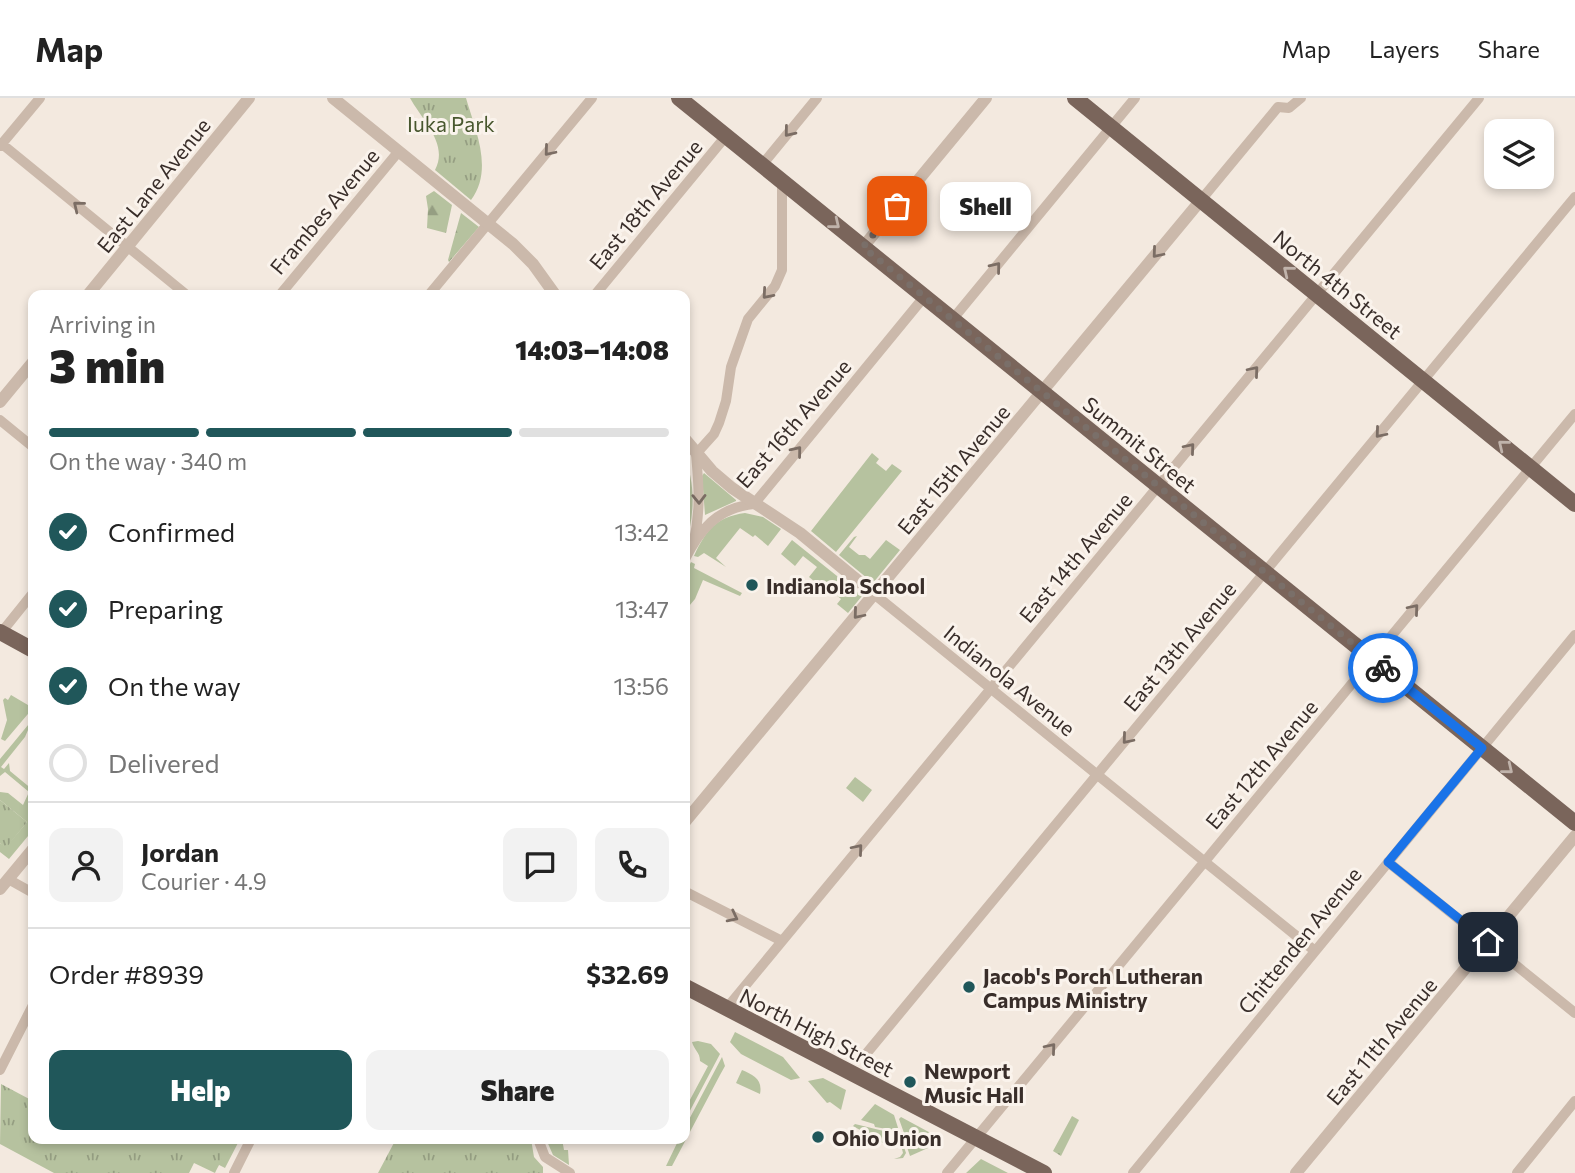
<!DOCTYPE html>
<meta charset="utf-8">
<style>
:root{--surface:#fff;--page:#f2f2f2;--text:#222;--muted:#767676;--line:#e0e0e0;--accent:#20575a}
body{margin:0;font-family:Commissioner,sans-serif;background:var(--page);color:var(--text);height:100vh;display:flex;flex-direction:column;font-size:26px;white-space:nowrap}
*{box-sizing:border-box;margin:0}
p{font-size:23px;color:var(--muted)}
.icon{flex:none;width:38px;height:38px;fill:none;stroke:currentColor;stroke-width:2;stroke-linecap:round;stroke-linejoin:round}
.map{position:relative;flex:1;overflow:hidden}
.details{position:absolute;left:28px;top:192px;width:662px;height:854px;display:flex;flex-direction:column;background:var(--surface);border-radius:14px;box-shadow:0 4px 10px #0003}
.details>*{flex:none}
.buttons{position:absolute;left:1484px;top:21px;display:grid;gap:14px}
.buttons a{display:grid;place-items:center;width:70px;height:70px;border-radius:14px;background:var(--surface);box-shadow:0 4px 10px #0003;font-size:35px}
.pin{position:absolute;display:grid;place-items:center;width:60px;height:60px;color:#fff;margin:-30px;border-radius:14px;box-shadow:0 4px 10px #0006}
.courier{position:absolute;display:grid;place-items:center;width:70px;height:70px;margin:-35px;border:5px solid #1a73e8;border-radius:50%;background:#fff;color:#222;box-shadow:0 2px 9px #0007}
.bubble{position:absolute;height:49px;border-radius:14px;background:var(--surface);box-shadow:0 4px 10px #0003;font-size:23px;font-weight:800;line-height:49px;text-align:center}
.head em{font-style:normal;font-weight:800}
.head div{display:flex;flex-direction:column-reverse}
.head{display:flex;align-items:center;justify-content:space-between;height:119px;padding:0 21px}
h1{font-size:46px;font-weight:800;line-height:52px}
.bar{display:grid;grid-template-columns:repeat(4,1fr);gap:10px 7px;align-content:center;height:84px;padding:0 21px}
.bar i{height:9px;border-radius:5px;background:var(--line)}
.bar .active{background:var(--accent)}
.bar p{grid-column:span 4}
.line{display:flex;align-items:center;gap:18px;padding:0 21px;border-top:2px solid var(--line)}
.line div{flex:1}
.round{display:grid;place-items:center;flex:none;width:74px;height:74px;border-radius:14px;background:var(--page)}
ol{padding:0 21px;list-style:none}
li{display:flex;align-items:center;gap:21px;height:77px}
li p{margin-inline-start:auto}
li .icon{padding:7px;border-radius:50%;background:var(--accent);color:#fff;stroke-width:4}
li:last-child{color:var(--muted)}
li i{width:38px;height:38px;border:4px solid var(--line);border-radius:50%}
.button{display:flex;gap:14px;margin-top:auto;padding:14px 21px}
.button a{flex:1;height:80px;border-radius:14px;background:var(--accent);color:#fff;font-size:28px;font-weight:800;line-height:80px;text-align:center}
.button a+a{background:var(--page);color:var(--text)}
header{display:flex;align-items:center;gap:42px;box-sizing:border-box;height:98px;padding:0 35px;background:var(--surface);border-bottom:2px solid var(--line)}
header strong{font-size:33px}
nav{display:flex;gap:38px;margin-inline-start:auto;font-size:24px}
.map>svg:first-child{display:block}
.grass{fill:#b6c29f}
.forest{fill:url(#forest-firs)}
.park{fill:url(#park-tufts)}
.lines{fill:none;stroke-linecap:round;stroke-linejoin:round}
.minor{stroke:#cbb9ab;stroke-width:10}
.tertiary{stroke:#cbb9ab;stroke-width:12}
.primary{stroke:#7a655b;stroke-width:16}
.oneway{stroke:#7b6d64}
.oneway2{stroke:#c0b3ab}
.done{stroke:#7a6f69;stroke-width:7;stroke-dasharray:0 12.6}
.route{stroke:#1a73e8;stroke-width:9}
.poi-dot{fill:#20575a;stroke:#faf3ec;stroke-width:2.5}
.labels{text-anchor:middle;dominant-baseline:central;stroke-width:6;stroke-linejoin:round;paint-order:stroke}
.park-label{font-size:21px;fill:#48572e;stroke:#faf3ec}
.street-label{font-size:21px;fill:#392e2a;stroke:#faf3ec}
.poi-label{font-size:21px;font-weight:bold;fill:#392e2a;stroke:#faf3ec;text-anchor:start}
</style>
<header>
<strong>Map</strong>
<nav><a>Map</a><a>Layers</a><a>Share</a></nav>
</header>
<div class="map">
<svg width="1575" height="1075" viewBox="0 0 1575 1075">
<defs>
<pattern id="forest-firs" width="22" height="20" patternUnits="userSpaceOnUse" patternTransform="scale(1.75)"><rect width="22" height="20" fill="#b6c29f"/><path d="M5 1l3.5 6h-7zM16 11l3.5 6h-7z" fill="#959e82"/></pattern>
<pattern id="park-tufts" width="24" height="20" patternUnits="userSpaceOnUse" patternTransform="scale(1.75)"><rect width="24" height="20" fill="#b6c29f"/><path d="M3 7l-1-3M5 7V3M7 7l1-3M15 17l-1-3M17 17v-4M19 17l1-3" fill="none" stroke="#959e82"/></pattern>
</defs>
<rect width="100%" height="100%" fill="#f3e9df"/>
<path class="grass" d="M872 355 879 361 876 365 886 373 892 366 902 373 836 454 811 433Z
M684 356C696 387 695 419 684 451Z
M704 375 736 402V403L705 417 702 378Z
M745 415 763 419 781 431 768 448 755 437 753 439 740 430 716 460 726 469 704 455 698 459 694 458C706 432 716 419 745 415Z
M857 438 849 449 859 457H865L870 461 886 442 900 452 873 485 839 457 854 439Z
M792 442 862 498 848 515 837 506 841 501 823 486 820 488 809 479 817 469 803 458 795 468 781 456Z
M691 464 695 466 694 470 742 495 740 498 703 482 695 501 684 514V478Z
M11 597 33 610 5 643 1 641 7 622 3 602 5 600 8 602Z
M33 621V636L28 640 30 633 28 632 25 639 1 669 4 671 9 665 10 673 33 692V732L9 761 0 754V745L6 749 27 724 0 702V694L8 695 23 707 29 694 5 674 0 678V661Z
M855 679 872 692 863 704 846 690Z
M735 934 783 959 800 980 791 982 741 956 730 944Z
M698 943 711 946 720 956 684 1024V1013L708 968 700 963C700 954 694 952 692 944Z
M722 959 725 968 720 977 672 1068H666L679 1041H684V1031Z
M742 972C753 977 763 981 760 996L736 985Z
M823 980 846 992 841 1012 830 1004 827 1005 808 983Z
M875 1006 894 1017 899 1033 875 1029 874 1026 861 1022Z
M901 1019 938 1039 935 1041 904 1035 899 1021Z
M855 1026 900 1037 906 1055 903 1060 894 1061 900 1059 903 1055 901 1047 895 1044 888 1048 853 1028Z
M906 1038 935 1044 937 1046 910 1058 904 1040Z
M168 1041H240L225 1070Z
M546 1041H562L564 1052H568L569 1067 553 1057Z
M981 1061 1008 1075H966Z"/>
<path class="forest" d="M434 93 452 107 446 135 427 130 428 111 426 98Z
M461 115 479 129 449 164 448 162Z"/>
<path class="park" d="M410 0H466C475 32 494 71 471 102L435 72C449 46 422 22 410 0Z
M0 702 27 724 6 750 0 745Z
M1 986 33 1003V1041H104L110 1046 113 1041H199L205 1044 203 1050 208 1047 219 1050C225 1060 219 1066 215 1075L194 1065 189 1075H54L0 1046Z
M1072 1018 1079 1022 1061 1058 1053 1053Z
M396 1041H531L534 1059 543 1069V1075H378Z"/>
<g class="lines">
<path class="minor" d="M1278 9 1289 10 1301 0
M2 46 188 198
M0 48 40 0
M762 67 817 0
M1201 102 1278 9
M279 198 399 53
M428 198 592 0
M594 198 726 38
M952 222 1135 0
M0 322 33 349
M693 447C701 414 699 389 696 356L714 336 719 325 726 303 731 269 748 221 775 188 782 172V83
M684 463C700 431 717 410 754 406L924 199
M874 496 1315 853
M1 535 33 495
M1388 764 1575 915
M8 781 33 795
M684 793 782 843
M726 911 1479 0
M866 956 1575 99
M0 972 33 907
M538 1041 545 1059 570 1075
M234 1075 251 1041
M947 1075 1575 316
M1133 1075 1575 537
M1517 1075 1575 1003"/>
<path class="tertiary" d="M333 0 513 146 533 166 556 198
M863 149 986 0
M87 198 249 0
M0 304 33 264
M684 340 712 373 732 390 800 435 874 496
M684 725 1201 102
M0 791 33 751
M1296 1075 1575 738"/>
<path class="primary" d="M679 0 1575 725
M1075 0 1575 406
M0 534 33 552
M684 888 1044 1075"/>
</g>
<defs><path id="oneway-chevron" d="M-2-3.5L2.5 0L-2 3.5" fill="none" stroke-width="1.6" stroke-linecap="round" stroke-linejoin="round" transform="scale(1.75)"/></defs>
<g class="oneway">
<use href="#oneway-chevron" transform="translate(789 34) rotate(129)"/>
<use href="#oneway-chevron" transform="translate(549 53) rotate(130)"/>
<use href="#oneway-chevron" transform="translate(78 108) rotate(-141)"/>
<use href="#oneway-chevron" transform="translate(1157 155) rotate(130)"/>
<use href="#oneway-chevron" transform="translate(996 169) rotate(-51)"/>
<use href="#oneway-chevron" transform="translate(767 196) rotate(131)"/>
<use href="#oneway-chevron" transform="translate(1254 273) rotate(-50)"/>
<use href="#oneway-chevron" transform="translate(1380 335) rotate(130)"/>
<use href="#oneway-chevron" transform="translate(1190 350) rotate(-50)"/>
<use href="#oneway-chevron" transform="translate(797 353) rotate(-51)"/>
<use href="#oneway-chevron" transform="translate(699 401) rotate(89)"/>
<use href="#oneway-chevron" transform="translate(1414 511) rotate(-50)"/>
<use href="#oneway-chevron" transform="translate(858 516) rotate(130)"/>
<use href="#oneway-chevron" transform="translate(1127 641) rotate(130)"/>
<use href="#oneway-chevron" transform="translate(858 751) rotate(-50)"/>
<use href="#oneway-chevron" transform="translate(733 819) rotate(27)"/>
<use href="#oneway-chevron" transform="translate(1051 950) rotate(-50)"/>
</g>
<g class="oneway2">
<use href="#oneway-chevron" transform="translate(835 126) rotate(39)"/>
<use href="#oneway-chevron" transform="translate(1288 173) rotate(-141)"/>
<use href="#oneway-chevron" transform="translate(1503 347) rotate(-141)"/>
<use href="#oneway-chevron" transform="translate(1508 671) rotate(39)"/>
</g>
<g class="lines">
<path class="done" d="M897 108 863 149 1383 570"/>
<path class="route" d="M1383 570 1482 650 1388 764 1488 844"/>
</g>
<g class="poi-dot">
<circle cx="752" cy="487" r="7"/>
<circle cx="969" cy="889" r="7"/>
<circle cx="910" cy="984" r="7"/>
<circle cx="818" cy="1039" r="7"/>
</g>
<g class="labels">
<g class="park-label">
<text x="451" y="25">Iuka Park</text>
</g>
<g class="street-label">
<text transform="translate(153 87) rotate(-51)">East Lane Avenue</text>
<text transform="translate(645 106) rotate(-50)">East 18th Avenue</text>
<text transform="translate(324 113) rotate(-50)">Frambes Avenue</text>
<text transform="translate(1338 186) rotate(39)">North 4th Street</text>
<text transform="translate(793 325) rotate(-49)">East 16th Avenue</text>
<text transform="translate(1140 346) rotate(39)">Summit Street</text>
<text transform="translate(953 371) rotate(-50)">East 15th Avenue</text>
<text transform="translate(1075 459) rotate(-50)">East 14th Avenue</text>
<text transform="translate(1179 548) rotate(-50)">East 13th Avenue</text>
<text transform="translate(1010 582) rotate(39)">Indianola Avenue</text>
<text transform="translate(1261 666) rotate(-50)">East 12th Avenue</text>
<text transform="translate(1299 842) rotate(-51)">Chittenden Avenue</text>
<text transform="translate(817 934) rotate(27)">North High Street</text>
<text transform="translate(1381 943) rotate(-50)">East 11th Avenue</text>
</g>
<g class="poi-label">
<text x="766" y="487">Indianola School</text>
<text x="983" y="877">Jacob's Porch Lutheran<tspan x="983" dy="24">Campus Ministry</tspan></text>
<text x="924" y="972">Newport<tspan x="924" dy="24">Music Hall</tspan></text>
<text x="832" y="1039">Ohio Union</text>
</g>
</g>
</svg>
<div class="buttons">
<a><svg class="icon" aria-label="layers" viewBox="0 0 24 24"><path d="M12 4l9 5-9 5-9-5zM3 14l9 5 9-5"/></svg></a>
</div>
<div class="pin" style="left:897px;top:108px;background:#ea580c"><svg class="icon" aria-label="bag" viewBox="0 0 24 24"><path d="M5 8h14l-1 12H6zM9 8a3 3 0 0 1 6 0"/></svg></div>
<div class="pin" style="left:1488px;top:844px;background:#1f2937"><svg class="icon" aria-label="home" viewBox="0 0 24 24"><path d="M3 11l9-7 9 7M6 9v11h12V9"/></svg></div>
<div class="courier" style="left:1383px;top:570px"><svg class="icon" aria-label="bike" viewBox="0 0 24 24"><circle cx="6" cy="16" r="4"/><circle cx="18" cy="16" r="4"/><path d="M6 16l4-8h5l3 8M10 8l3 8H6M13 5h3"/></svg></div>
<div class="bubble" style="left:940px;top:84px;width:91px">Shell</div>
<section class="details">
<div class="head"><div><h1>3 min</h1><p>Arriving in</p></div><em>14:03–14:08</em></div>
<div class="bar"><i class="active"></i><i class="active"></i><i class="active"></i><i></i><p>On the way · 340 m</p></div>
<ol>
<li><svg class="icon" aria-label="check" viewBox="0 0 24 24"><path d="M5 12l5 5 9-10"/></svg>Confirmed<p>13:42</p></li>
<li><svg class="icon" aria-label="check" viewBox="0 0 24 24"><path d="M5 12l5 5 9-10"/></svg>Preparing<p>13:47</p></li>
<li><svg class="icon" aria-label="check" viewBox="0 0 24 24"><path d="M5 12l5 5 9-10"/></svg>On the way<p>13:56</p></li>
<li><i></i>Delivered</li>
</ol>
<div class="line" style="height:126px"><a class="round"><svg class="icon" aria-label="person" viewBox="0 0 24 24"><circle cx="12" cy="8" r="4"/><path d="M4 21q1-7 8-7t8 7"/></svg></a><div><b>Jordan</b><p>Courier · 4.9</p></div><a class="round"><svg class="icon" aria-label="chat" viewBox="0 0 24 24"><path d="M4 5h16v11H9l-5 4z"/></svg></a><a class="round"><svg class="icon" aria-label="phone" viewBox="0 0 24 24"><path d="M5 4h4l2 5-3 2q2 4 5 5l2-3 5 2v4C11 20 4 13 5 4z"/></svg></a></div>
<div class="line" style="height:91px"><div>Order #8939</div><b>$32.69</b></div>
<div class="button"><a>Help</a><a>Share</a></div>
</section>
</div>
